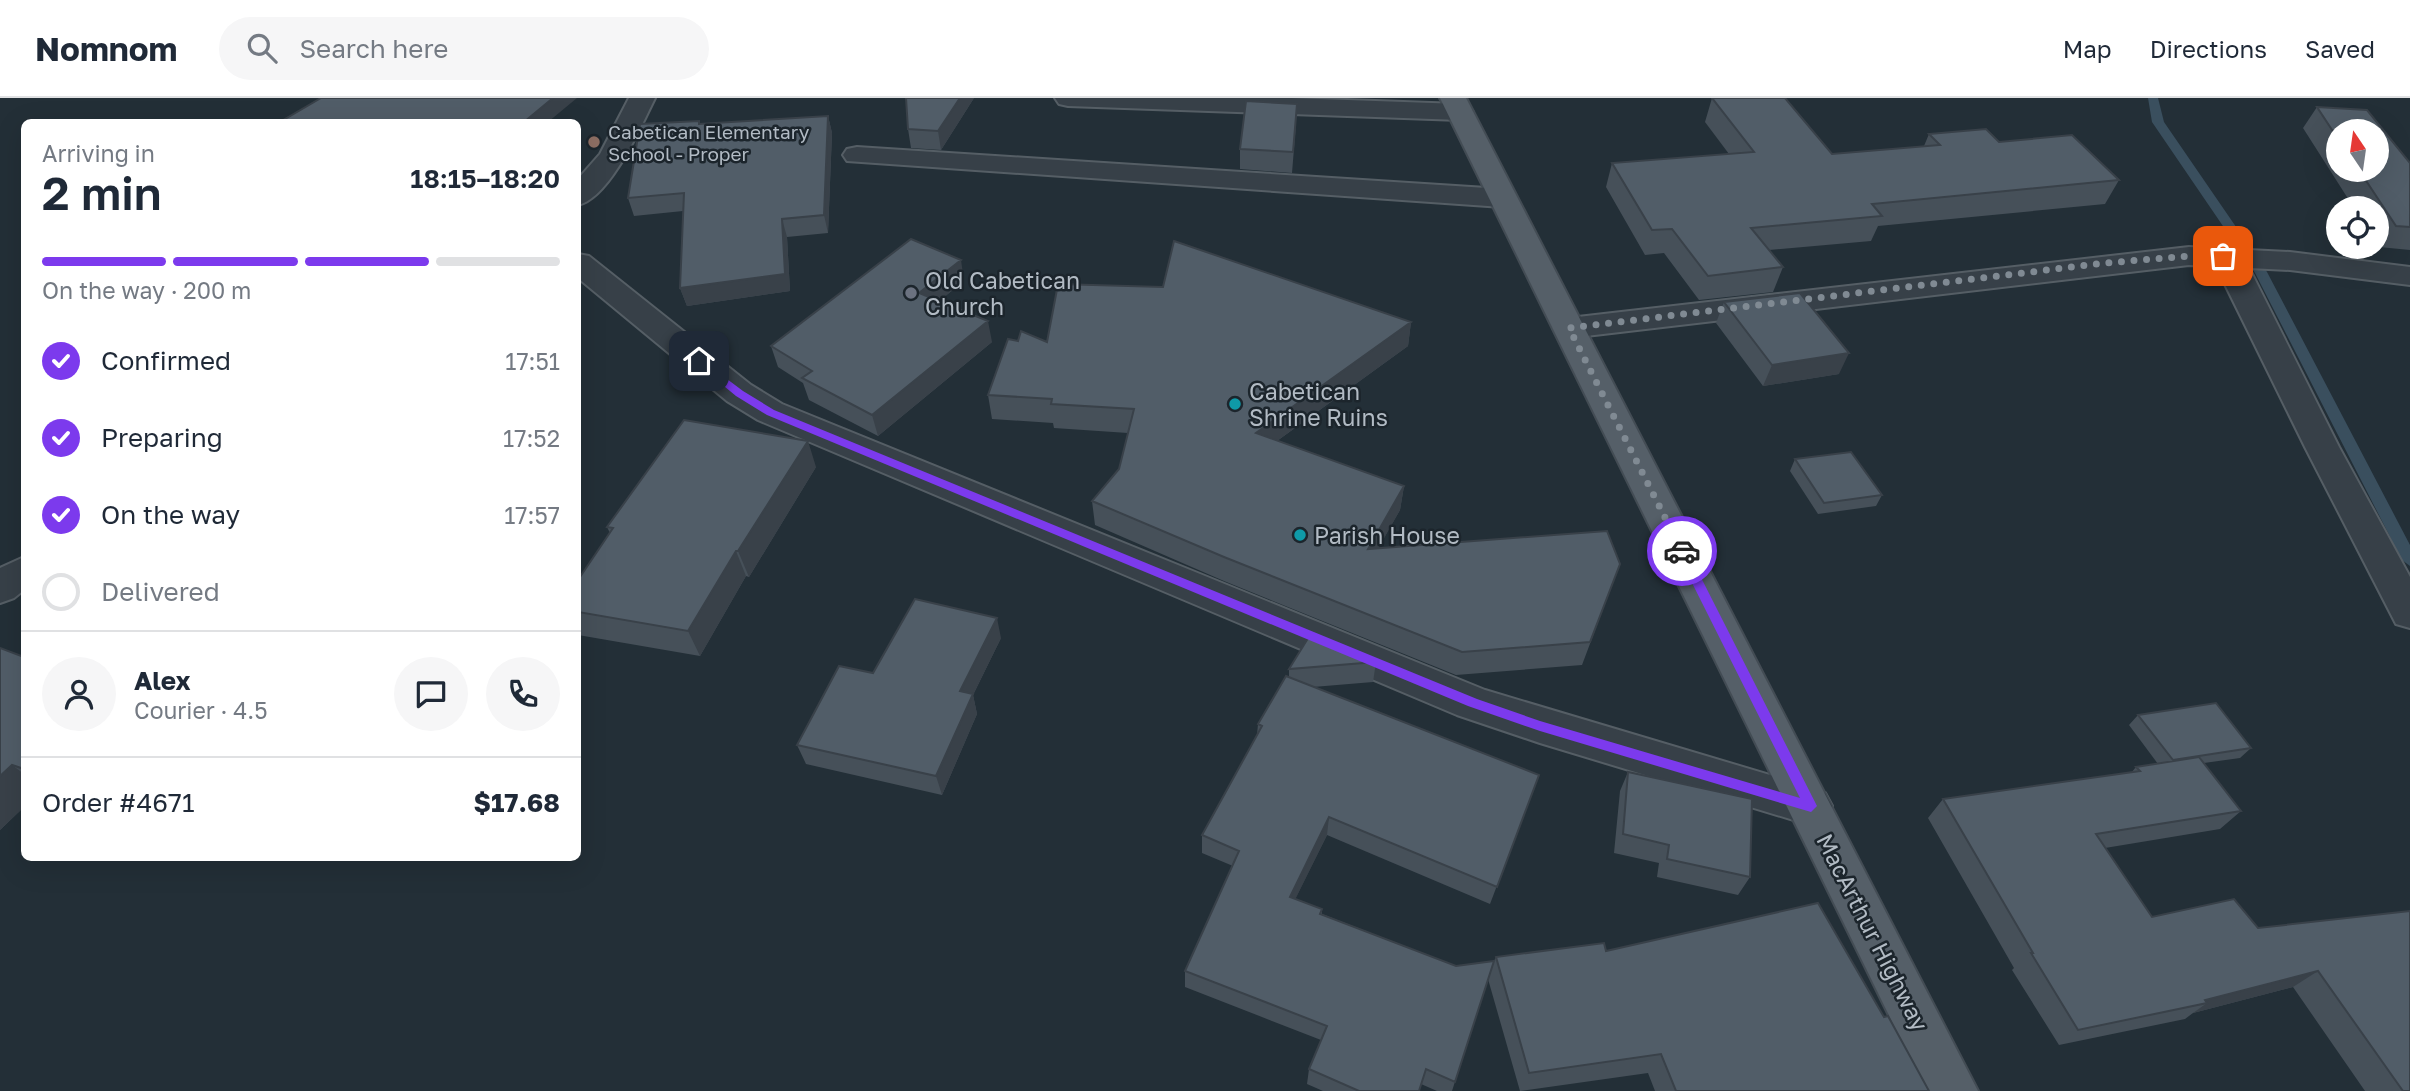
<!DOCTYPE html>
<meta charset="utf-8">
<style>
:root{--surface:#fff;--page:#f6f6f7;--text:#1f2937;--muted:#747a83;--line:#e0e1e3;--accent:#7c3aed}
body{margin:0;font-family:"Golos Text",sans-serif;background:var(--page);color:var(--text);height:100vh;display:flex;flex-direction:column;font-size:26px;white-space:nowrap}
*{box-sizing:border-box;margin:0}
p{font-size:23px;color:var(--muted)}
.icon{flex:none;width:38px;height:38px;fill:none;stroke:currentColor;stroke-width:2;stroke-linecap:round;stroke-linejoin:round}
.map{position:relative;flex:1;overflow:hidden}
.side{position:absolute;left:21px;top:21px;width:560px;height:742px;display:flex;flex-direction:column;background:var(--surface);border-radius:10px;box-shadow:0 7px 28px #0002}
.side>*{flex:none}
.needle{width:46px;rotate:347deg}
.tools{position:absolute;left:2326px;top:21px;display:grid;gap:14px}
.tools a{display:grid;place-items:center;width:63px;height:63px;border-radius:50%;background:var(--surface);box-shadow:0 7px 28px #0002;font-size:35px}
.pin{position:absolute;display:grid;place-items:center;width:60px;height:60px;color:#fff;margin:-30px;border-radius:14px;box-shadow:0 4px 10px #0006}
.courier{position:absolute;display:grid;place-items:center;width:70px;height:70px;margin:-35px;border:5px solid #7c3aed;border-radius:50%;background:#fff;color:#222;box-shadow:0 2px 9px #0007}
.overview em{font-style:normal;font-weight:600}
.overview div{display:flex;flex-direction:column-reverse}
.overview{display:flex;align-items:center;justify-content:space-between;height:119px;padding:0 21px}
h1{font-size:46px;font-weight:600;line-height:52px}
.bar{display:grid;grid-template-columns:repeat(4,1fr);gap:10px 7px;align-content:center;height:84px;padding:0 21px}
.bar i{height:9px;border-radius:5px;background:var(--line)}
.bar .current{background:var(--accent)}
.bar p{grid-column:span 4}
.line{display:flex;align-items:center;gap:18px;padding:0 21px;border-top:2px solid var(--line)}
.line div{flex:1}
.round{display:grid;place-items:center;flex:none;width:74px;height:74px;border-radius:37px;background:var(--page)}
ol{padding:0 21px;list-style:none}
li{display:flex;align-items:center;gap:21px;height:77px}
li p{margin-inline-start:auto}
li .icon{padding:7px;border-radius:50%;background:var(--accent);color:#fff;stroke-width:4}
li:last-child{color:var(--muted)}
li i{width:38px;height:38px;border:4px solid var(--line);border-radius:50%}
header{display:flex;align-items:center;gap:42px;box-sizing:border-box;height:98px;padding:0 35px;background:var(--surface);border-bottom:2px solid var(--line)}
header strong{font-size:33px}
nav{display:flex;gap:38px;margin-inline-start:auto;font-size:24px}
.search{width:490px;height:63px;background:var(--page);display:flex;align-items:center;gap:18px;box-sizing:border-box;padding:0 24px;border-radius:38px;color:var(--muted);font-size:26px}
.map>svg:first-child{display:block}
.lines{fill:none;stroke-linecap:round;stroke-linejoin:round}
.stream{fill:#3a4f5e;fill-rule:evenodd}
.minor-casing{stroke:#555e65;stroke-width:4}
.major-casing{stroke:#434c54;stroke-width:4}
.minor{fill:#374048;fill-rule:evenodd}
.major{fill:#555f68;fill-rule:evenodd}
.wall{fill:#465059;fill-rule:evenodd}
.shaded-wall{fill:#394149}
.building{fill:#515d68;stroke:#394149;stroke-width:2}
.route{fill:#7c3aed}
.done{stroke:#808a93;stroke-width:7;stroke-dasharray:0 12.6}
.education-dot{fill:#8d6e63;stroke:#1c252c;stroke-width:2.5}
.worship-dot{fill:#6b7280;stroke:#1c252c;stroke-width:2.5}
.culture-dot{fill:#0f9aa8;stroke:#1c252c;stroke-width:2.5}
.labels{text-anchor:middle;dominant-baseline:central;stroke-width:5;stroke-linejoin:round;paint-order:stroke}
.far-poi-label{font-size:19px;fill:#b2bbc4;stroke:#1c252c;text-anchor:start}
.poi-label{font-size:23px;fill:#b2bbc4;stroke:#1c252c;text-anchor:start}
.street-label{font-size:23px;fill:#b2bbc4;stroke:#1c252c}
</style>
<header>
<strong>Nomnom</strong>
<div class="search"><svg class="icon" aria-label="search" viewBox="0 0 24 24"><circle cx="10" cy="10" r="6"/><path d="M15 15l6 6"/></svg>Search here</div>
<nav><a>Map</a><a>Directions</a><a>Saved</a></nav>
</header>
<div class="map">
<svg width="2410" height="993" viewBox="0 0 2410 993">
<rect width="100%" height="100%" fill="#232f37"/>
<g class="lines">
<path class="stream" d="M2148 0H2158L2164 24 2267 174 2410 447V468L2402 462 2255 175 2152 24Z"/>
<g class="minor-casing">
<path id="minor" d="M629 0H655C641 28 610 100 578 107V81L600 56Z
M1055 0H1291L1460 6 1469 8 1473 14 1469 20 1460 22 1068 8 1059 6Z
M857 49 1502 91 1512 94 1516 100 1512 106 1502 109 847 63 843 57 847 51Z
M2189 149 2290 154 2410 169V187L2290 172 2249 170 2339 349 2410 479V530L2396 526 2305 349 2216 168 2189 167 1569 240 1558 237 1553 230 1558 223 1569 220Z
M578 156 589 158 751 287 782 306 1485 592 1810 689 1825 695 1832 708 1825 721 1810 727 1540 645 1457 617 758 322 727 303 578 180Z
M24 459V492L14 500 0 505V470Z"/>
</g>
<g class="major-casing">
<path id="major" d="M1440 0H1466L1978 993H1926Z"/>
</g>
<use href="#minor" class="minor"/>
<use href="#major" class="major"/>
</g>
<path class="wall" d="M974 0 941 52 911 50 908 31Z
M1712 0 1832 56 1924 48 1929 36 1999 44 2119 82 2105 106 1878 128 1871 143 1769 152 1783 169 1773 194 1699 202 1664 155 1645 157 1606 89 1612 65 1729 56 1705 24Z
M2317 9 2410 65V152L2379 149 2376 145V110H2354L2303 30ZM2338 33 2376 72H2338Z
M828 18 832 35 828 135 787 139 790 193 687 208 680 190 683 113 634 118 628 100 700 26Z
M1296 26 1292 75 1240 71V51Z
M964 183 939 203 992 244 878 338 809 302 803 285 778 269 771 248Z
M1724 204 1839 276 1763 288 1716 225Z
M1411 224 1408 248 1277 343 1404 388 1400 412 1378 450 1620 466 1582 567 1456 577 1224 483 1095 427 1092 403 1119 371 1128 335 1054 330 1053 325 992 321 988 297 1018 243 1047 244Z
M1795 361 1882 397 1876 408 1818 416 1790 373Z
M816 369 749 479 746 478 700 558 578 537V482L610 435 607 429Z
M1001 540 973 597 977 616 942 697 806 666 797 647Z
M24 559V709L0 732Z
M1376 564 1373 584 1313 589 1539 677 1490 806 1327 737 1295 801 1322 811V816L1456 868 1493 865 1496 859 1606 853 1884 919 1929 993H1655L1648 975 1520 993 1488 881 1452 993H1437L1421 986 1419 993H1323L1307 986 1309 971 1321 942 1185 889V873L1233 768 1202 755V737L1257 637 1258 626 1289 580V571Z
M2138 617 2251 650 2240 660 2204 665 2241 713 2220 731 2105 750 2152 819 2258 830 2410 813V993H2365L2293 889 2193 915 2185 921 2059 947 2012 872 2014 870 1928 720 1943 701 2131 675 2136 669 2158 666 2129 627Z
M1628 674 1750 779 1738 797 1657 779 1659 765 1614 755 1620 693Z"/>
<path class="shaded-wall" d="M553 0H577L548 24H524Z
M960 0H974L941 52 938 33Z
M828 18 832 35 828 135 824 117Z
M782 121 787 139 790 193 687 208 680 190Z
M961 162 964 183 923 216 919 195Z
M988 223 992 244 878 338 872 317Z
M1411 224 1408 248 1255 359 1256 335Z
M1849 255 1839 276 1763 288 1772 267Z
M808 343 816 369 749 479 738 453Z
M1404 388 1400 412 1365 474 1368 451Z
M736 453 746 478 700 558 688 533Z
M997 520 1001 540 973 597 977 616 942 697 936 678 960 593Z
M12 667 24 676V709L0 732V678Z
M1329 719 1327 737 1288 816 1290 799Z
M2318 873 2293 889 2193 915 2207 905 2205 902Z"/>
<path class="building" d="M321 0H553L524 24H280Z
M906 0H960L938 33 908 31Z
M1712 0H1785L1832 56 1940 47 1929 36 1986 31 1999 44 2072 37 2119 82 1872 106 1882 118 1751 130 1783 169 1708 178 1672 131 1652 132 1612 65 1754 54Z
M1246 3 1297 6 1293 54 1240 51Z
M2317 9 2367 12 2410 65V129L2396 128 2359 72H2376V33H2338V41Z
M828 18 824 117 782 121 785 176 680 190 684 95 628 100 640 26 699 23V26Z
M911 141 961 162 919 195 988 223 872 317 802 280 812 273 771 248Z
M1174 143 1411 224 1256 335 1404 388 1368 451 1607 433 1620 466 1590 544 1462 554 1224 459 1092 403 1119 371 1134 311 1051 306 1052 301 988 297 1008 241 1018 243 1021 233 1047 244 1058 186 1163 189Z
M1800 195 1849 255 1772 267 1724 204Z
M684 322 808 343 738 453H736L688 533 578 514V482L613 430 607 429Z
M1851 354 1882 397 1824 405 1795 361Z
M915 501 997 520 960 593 973 596 936 678 797 647 839 568 873 575Z
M1310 537 1376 564 1289 571Z
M0 550 24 559V671L12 667 0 678Z
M1286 578 1539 677 1497 789 1329 719 1290 799 1322 811 1320 816 1456 868 1494 863 1455 984 1426 971 1419 993H1359L1309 971 1327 928 1185 873 1239 753 1202 737 1262 628 1258 626Z
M2216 605 2251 650 2173 662 2138 617Z
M2199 659 2241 713 2096 736 2152 819 2234 801 2258 830 2410 813V993H2403L2318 873 2205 902 2207 905 2078 932 2031 855H2033L1943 701 2140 673 2136 669Z
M1628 674 1752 701 1750 779 1667 761 1669 747 1623 736Z
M1818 805 1884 919 1888 918 1929 993H1676L1661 956 1529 975 1496 859 1604 845 1606 853Z"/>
<path class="route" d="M699 260 743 293 774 312 1477 601 1540 623 1800 700 1676 453 1678 450H1686L1817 708 1811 714 1540 633 1468 608 767 317 736 298 696 265V261Z"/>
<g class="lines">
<path class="done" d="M1682 453 1569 230 2105 165 2189 158H2223"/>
</g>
<circle class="education-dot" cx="594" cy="44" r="7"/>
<circle class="worship-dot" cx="911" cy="195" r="7"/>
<g class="culture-dot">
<circle cx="1235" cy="306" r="7"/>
<circle cx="1300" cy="437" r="7"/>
</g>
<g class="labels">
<g class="far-poi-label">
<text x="608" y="33">Cabetican Elementary<tspan x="608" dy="22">School - Proper</tspan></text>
</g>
<g class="poi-label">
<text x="925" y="182">Old Cabetican<tspan x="925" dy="26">Church</tspan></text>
<text x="1249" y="293">Cabetican<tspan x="1249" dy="26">Shrine Ruins</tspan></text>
<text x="1314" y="437">Parish House</text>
</g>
<g class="street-label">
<text transform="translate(1873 834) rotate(63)">MacArthur Highway</text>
</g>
</g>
</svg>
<div class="tools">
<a><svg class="needle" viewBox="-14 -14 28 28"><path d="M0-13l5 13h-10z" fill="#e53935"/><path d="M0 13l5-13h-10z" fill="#747a83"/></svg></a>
<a><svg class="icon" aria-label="locate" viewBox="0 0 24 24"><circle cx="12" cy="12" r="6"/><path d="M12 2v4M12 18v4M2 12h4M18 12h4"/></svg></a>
</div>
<div class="pin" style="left:2223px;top:158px;background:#ea580c"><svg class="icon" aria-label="bag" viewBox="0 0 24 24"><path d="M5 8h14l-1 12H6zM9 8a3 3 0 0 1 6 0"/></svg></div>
<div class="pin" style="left:699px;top:263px;background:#1f2937"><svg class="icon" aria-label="home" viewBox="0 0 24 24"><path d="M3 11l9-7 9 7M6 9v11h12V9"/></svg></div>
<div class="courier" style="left:1682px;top:453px"><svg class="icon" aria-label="car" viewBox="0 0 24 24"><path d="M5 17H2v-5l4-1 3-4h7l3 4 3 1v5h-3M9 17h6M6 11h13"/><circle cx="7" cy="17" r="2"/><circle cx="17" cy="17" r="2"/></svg></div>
<section class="side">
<div class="overview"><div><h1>2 min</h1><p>Arriving in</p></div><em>18:15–18:20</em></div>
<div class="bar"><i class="current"></i><i class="current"></i><i class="current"></i><i></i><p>On the way · 200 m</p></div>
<ol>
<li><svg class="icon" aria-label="check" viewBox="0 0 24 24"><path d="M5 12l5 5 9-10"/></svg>Confirmed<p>17:51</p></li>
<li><svg class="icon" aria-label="check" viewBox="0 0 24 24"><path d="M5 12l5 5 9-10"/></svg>Preparing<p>17:52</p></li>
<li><svg class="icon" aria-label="check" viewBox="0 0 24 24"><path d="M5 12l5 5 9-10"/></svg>On the way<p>17:57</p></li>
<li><i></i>Delivered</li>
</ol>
<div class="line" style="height:126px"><a class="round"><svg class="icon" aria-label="person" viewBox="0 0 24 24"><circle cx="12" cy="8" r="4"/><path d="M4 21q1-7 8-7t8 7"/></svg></a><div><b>Alex</b><p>Courier · 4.5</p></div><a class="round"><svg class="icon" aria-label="chat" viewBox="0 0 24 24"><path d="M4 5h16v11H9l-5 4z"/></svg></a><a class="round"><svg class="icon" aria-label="phone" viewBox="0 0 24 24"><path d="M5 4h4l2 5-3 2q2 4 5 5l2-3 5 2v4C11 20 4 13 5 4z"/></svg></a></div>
<div class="line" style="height:91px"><div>Order #4671</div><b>$17.68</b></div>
</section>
</div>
